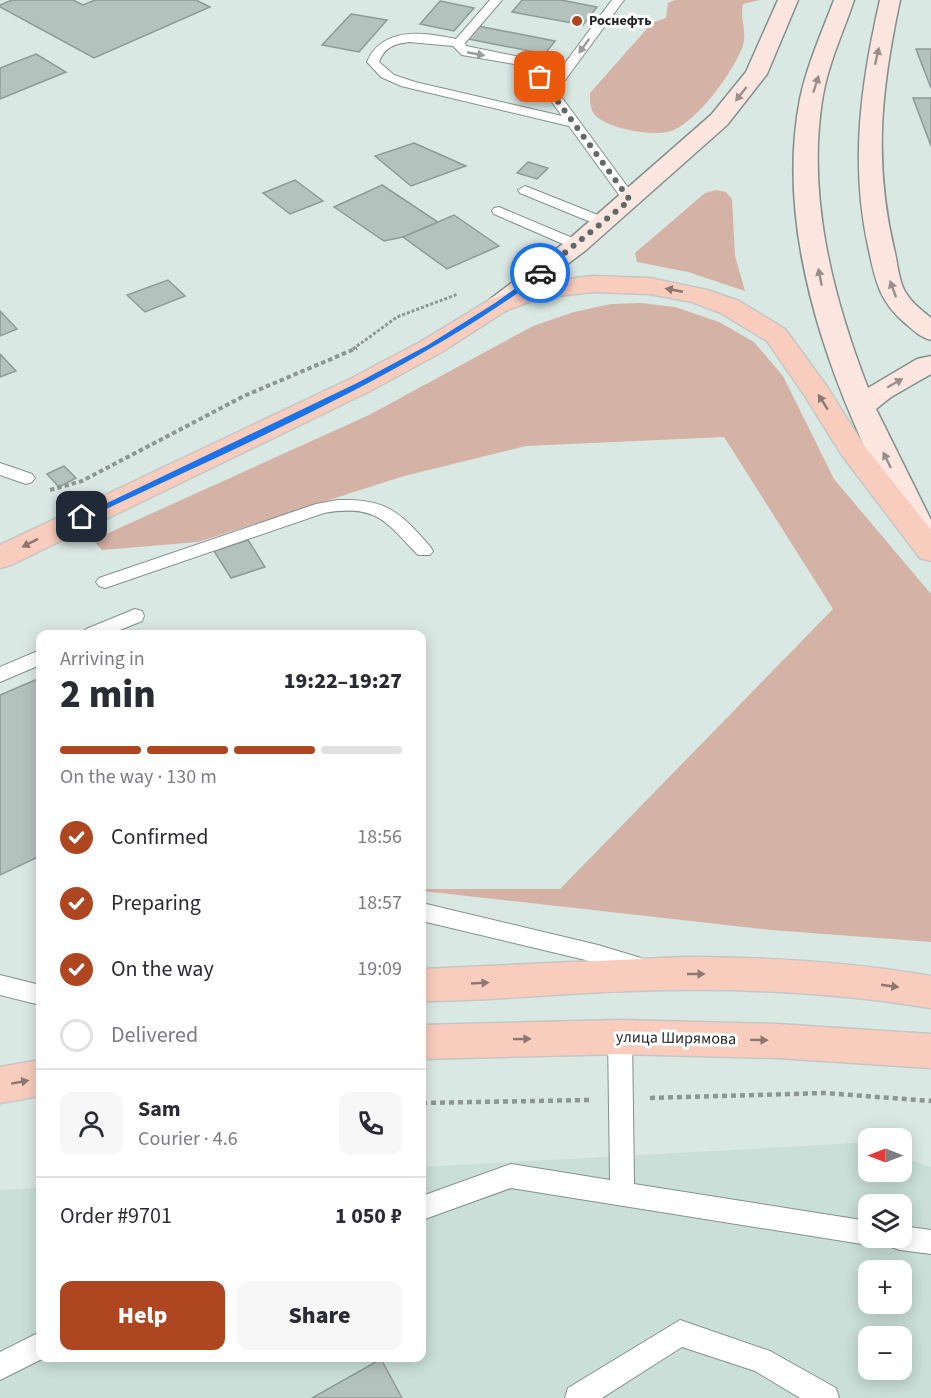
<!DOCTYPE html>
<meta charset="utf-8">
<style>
:root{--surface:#fff;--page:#f7f7f7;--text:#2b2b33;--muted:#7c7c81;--line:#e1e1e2;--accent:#ae4622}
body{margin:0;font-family:"Source Sans 3",sans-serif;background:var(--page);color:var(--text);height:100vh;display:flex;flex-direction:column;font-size:22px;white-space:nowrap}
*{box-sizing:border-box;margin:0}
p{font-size:20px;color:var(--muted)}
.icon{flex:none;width:33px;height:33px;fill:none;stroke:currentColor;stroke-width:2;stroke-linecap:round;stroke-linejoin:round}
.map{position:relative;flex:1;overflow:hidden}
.panel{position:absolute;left:36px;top:630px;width:390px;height:732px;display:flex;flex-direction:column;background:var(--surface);border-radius:12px;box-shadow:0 3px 15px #0003}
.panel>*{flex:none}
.needle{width:39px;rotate:270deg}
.buttons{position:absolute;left:858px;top:1128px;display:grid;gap:12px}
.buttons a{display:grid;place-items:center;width:54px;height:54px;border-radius:12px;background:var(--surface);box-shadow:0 3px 15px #0003;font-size:30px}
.pin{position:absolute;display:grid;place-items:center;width:51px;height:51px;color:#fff;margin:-26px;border-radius:12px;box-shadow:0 3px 9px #0006}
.courier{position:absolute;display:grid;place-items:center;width:60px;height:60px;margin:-30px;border:4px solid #1a73e8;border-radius:50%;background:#fff;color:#222;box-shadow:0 2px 8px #0007}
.summary em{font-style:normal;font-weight:800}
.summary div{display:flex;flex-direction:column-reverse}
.summary{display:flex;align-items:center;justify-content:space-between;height:102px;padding:0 24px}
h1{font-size:39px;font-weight:800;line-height:45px}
.bar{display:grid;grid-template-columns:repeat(4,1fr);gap:9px 6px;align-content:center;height:72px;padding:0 24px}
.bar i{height:8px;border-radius:4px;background:var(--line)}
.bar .current{background:var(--accent)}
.bar p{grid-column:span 4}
.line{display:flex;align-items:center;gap:15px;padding:0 24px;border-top:2px solid var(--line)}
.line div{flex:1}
.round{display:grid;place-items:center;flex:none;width:63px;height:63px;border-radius:12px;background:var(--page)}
ol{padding:0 24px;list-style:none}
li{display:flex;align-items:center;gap:18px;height:66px}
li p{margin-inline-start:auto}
li .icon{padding:6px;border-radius:50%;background:var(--accent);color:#fff;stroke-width:4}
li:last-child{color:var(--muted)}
li i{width:33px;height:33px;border:3px solid var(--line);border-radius:50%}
.action{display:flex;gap:12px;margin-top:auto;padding:12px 24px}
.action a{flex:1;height:69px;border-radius:12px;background:var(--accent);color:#fff;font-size:24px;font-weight:800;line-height:69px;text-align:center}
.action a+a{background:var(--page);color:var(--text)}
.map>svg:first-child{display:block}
.built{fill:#c9dfd8;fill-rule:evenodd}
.green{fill:#d5b2a6}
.building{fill:#b4c2be;stroke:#8d9b97;stroke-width:1.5}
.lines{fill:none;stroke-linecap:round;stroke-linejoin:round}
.lane-casing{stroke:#83908d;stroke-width:2}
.secondary-casing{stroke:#83908d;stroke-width:3}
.primary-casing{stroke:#c5c6c6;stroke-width:3}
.path-far2{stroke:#8c9693;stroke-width:3;stroke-dasharray:3 2;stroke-linecap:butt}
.path-far1{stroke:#8c9693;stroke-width:4;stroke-dasharray:4.5 3;stroke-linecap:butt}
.path{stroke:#8c9693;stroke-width:4.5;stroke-dasharray:5 4;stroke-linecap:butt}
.lane{fill:#fff;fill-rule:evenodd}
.secondary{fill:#fce6df;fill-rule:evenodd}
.primary{fill:#f8cdbe;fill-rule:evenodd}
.oneway{fill:#9a9c9c}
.oneway2{fill:#998f8a}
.oneway3{fill:#8c7870}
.route{fill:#1a73e8}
.done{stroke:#606967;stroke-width:6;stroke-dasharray:0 10.8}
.poi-dot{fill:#ae4622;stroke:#fff;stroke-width:2}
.labels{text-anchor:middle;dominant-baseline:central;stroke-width:6;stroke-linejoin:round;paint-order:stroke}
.far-poi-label{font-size:14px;font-weight:bold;fill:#1f2423;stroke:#fff;text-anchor:start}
.street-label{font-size:16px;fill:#1f2423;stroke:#fff}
</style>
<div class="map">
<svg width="931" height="1398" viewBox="0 0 931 1398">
<rect width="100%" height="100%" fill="#dae8e4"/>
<path class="built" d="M858 1143 868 1146V1172H902V1157L931 1167V1398H0V1190L40 1188V1358H422V1167ZM868 1204H902V1238H868ZM868 1270H902V1304H868ZM868 1336H902V1370H868Z"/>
<path class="green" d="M675 0H760L743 4C739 22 750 33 740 53 728 78 699 118 674 130 658 138 607 129 595 115 590 109 590 101 590 93L652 23 666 18 668 3Z
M716 190 726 192 732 199 735 256 745 291 688 272 637 262 635 253 705 193Z
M641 303 675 307 719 322 754 342 783 376 834 479 931 594V942L771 930 422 891V889H560L833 609 724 437 526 446 404 476 198 542 102 550 93 540 369 415 533 326 574 312 611 304Z"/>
<path class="building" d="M12 0H73L83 5 95 0H196L210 7 94 58 0 7V5Z
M522 0H561L597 7 583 25 512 12Z
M440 1 474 8 454 31 420 24Z
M351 14 387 20 359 52 322 45Z
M478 26 555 41 545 54 468 39Z
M916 49H931V88Z
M36 54 66 72 0 99V68Z
M913 98H931V146Z
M414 143 466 166 411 186 375 156Z
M528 162 548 168 537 179 517 173Z
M295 180 323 201 290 214 263 193Z
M382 185 438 222 403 237 384 241 334 207Z
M454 215 499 246 447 269 403 237Z
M168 280 185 296 145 312 127 295Z
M0 311 17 329 0 336Z
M0 354 16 371 0 377Z
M64 466 76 478 59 487 47 474Z
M248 540 265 567 231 578 214 551Z
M40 678V856L0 875V695Z
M381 1359 402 1398H312Z"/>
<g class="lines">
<g class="lane-casing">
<path id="lane" d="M490 0H502L465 43 466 46 535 60 551 82 612 0H624L557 91 635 197 637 200 635 203H625L569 126 401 86 381 77 367 62C382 26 424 32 456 39ZM409 42 453 46 462 55 526 66 562 116 415 82 394 75 379 62C385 47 394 44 409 42Z
M525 186 608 219 610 222 603 226 598 225 520 193 518 190Z
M499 207 582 242 584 245 577 249 572 248 494 214 492 211 494 208Z
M0 463 32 474 35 478 32 482 26 484 0 475Z
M338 500C375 499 393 505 418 533 423 539 429 544 433 551L430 555H418C385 521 377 504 324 513L111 586 105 588 99 586 96 582 99 578 316 504Z
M135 609 142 611 144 616 142 621 110 634H84L86 629Z
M40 650V665L0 682V667Z
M422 903 598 945 651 961 654 968 651 975 643 978 598 963 422 921Z
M0 975 40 985V1005L0 995Z
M620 1027 628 1030 632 1037 634 1184 868 1221V1238H879L877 1242 868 1245 511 1188 422 1220V1196L511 1164 610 1180 608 1037 612 1030Z
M902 1226 931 1230V1254L900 1250 891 1247 888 1238H902Z
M680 1320 770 1351 836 1388 839 1398H800L755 1371 682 1347 602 1398H565L568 1388Z
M40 1332V1358H44L0 1380V1352Z"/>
</g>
<g class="secondary-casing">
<path id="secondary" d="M778 0H798L767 74 727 125 586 250 507 310 498 313 489 310 485 305 489 300 568 240 711 115 746 72Z
M834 0H854C843 33 827 66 822 101 807 197 833 298 868 388L917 359 931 356V374L891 397 876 409 931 520V560L920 557 916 550C895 508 872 466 854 423 812 325 779 206 800 99 807 65 822 32 834 0Z
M880 0H900C881 90 873 162 895 253 898 266 899 285 908 296 914 305 923 311 931 318V340C920 337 913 330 905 323 878 300 875 278 868 246 850 162 861 83 880 0Z"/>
</g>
<g class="primary-casing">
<path id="primary" d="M593 276 650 278 707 290 739 301 785 329 828 388 862 443 931 530V561L920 558 841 454 805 396 767 341 721 313 692 302 650 294 593 292 540 298 507 310 440 353 370 391 11 565 0 568V545L350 379 422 341 489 300 536 283Z
M684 957C767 957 849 962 931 976V1008C831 992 732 987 631 991 561 993 491 1001 422 1001V969Z
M620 1020 777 1024 931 1034V1068L777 1058 620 1054 422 1059V1025Z
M40 1060V1096L0 1103V1067Z"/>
</g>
<path class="path-far2" d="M353 349 397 317 458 294"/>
<path class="path-far1" d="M50 490 82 481 244 396 357 348"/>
<path class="path" d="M650 1098 825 1093 931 1101
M422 1103 589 1100"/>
<use href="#lane" class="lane"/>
<use href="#secondary" class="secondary"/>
<use href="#primary" class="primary"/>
</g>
<defs><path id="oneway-solid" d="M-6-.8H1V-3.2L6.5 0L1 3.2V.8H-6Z" transform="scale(1.5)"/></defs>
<g class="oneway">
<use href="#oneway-solid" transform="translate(584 46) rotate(126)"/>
<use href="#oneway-solid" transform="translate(476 54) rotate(11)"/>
</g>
<g class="oneway2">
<use href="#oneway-solid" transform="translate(877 56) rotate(-77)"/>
<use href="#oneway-solid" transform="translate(816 84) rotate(-72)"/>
<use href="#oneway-solid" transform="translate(741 94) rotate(128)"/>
<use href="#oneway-solid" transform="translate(820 277) rotate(-101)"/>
<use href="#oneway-solid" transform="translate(893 289) rotate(-110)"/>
<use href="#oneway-solid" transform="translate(895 383) rotate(-30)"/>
<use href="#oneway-solid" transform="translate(887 460) rotate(-116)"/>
</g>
<g class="oneway3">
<use href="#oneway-solid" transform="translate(674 290) rotate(-169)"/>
<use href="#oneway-solid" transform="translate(823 402) rotate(-122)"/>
<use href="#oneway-solid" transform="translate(30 543) rotate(153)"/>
<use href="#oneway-solid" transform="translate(696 974)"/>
<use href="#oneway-solid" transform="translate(480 983) rotate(-3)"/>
<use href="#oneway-solid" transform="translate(890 986) rotate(8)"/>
<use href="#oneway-solid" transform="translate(522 1039) rotate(-1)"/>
<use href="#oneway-solid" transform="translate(759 1040) rotate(1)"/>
<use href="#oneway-solid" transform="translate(20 1082) rotate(-10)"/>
</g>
<path class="route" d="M540 271 544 273 543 275C403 378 241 445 85 519L78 517 357 383 428 345 495 303Z"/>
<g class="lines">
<path class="done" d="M540 273 630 200 540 77"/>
</g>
<circle class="poi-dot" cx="577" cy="21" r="6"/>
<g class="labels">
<g class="far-poi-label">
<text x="589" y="21">Роснефть</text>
</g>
<g class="street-label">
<text transform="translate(676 1038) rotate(1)">улица Ширямова</text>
</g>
</g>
</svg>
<div class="buttons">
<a><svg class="needle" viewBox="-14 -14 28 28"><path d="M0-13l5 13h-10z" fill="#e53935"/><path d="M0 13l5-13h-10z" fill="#7c7c81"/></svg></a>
<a><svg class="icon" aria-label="layers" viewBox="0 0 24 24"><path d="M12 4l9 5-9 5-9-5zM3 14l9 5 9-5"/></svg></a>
<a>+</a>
<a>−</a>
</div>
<div class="pin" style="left:540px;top:77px;background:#ea580c"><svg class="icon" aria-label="bag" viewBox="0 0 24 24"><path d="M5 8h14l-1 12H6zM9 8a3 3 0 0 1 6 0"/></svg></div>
<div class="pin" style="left:82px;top:517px;background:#1f2937"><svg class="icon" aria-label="home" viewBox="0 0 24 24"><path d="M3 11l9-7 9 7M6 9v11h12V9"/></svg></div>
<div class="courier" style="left:540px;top:273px"><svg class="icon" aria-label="car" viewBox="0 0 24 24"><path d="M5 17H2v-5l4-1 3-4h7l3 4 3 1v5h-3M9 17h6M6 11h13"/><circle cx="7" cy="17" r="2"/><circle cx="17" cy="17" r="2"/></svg></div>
<section class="panel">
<div class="summary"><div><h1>2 min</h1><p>Arriving in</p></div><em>19:22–19:27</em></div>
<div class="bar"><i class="current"></i><i class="current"></i><i class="current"></i><i></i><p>On the way · 130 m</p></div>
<ol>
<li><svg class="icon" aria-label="check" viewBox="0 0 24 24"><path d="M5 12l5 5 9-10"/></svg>Confirmed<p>18:56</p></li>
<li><svg class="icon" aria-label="check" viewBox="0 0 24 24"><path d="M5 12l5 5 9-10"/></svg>Preparing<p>18:57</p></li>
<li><svg class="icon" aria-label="check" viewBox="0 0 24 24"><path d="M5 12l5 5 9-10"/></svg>On the way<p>19:09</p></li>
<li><i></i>Delivered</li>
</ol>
<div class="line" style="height:108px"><a class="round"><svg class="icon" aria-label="person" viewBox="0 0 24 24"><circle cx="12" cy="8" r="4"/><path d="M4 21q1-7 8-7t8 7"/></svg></a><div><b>Sam</b><p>Courier · 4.6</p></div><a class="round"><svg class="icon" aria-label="phone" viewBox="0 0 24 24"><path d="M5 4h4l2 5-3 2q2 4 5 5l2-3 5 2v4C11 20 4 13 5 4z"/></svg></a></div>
<div class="line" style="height:78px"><div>Order #9701</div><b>1 050 ₽</b></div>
<div class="action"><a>Help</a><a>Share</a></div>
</section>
</div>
